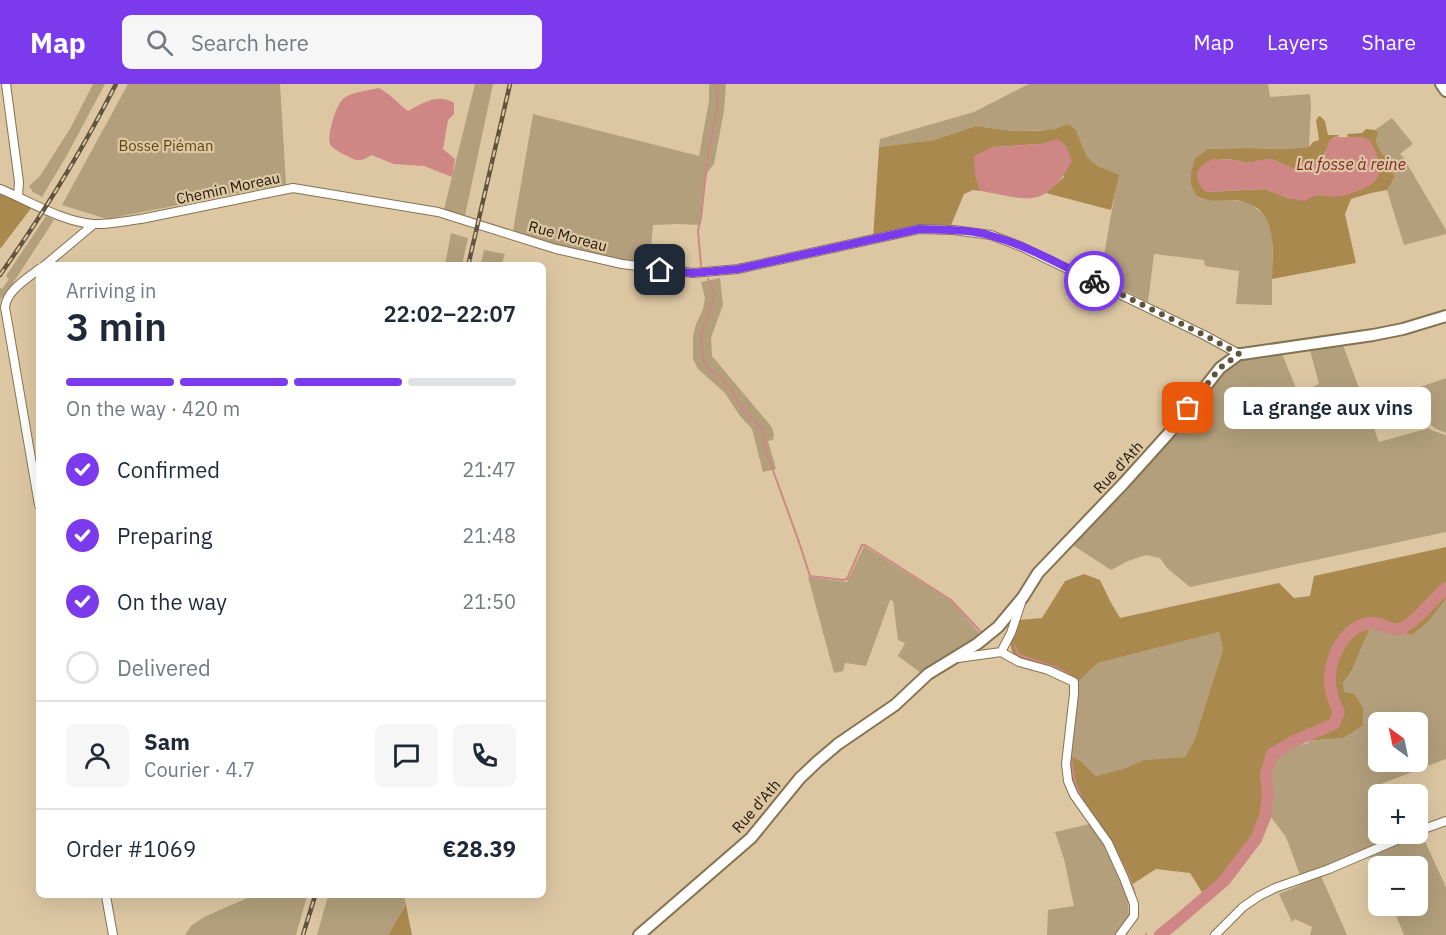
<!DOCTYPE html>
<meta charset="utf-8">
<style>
:root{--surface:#fff;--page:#f6f6f7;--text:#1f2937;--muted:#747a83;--line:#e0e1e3;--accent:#7c3aed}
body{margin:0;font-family:"IBM Plex Sans",sans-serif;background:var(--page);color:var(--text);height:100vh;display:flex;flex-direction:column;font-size:22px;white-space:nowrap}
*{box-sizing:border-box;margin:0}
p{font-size:20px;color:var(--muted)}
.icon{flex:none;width:33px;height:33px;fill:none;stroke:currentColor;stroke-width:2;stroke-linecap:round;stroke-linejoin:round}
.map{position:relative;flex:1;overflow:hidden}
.drawer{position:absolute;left:36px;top:178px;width:510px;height:636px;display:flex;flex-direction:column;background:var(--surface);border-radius:9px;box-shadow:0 6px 24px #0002}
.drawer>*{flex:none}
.needle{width:39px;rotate:327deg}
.fabs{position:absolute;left:1368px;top:628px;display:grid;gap:12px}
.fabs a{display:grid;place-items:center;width:60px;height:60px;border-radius:9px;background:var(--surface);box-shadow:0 6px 24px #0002;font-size:30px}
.pin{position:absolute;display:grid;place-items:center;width:51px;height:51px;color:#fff;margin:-26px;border-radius:12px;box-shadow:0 3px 9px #0006}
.courier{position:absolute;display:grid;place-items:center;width:60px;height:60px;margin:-30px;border:4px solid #7c3aed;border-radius:50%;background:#fff;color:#222;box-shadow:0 2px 8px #0007}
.bubble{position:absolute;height:42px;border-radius:9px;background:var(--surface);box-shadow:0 6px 24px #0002;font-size:20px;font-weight:600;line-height:42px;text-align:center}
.overview em{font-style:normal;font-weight:600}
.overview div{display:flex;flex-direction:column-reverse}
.overview{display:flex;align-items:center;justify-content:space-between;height:102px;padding:0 30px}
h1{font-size:39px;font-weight:600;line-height:45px}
.bar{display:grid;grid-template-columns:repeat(4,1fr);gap:9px 6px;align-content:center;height:72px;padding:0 30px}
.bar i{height:8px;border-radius:4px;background:var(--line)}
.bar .active{background:var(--accent)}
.bar p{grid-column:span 4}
.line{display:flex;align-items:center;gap:15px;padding:0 30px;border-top:2px solid var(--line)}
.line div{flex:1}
.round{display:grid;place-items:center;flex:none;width:63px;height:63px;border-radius:9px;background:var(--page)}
ol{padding:0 30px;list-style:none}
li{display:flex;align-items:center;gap:18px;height:66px}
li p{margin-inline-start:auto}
li .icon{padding:6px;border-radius:50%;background:var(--accent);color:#fff;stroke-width:4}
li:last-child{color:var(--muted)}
li i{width:33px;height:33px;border:3px solid var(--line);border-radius:50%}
header{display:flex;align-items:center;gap:36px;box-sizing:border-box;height:84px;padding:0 30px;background:var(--accent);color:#fff}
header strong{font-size:28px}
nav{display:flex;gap:33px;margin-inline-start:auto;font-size:21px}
.search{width:420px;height:54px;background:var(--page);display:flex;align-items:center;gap:15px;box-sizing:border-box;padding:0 21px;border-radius:9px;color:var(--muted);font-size:22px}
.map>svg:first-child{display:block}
.green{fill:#b39f7c;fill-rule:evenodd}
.forest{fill:#aa894e}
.water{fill:#ce8785}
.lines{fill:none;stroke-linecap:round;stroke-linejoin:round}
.stream{stroke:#ce8785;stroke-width:2}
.river{stroke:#ce8785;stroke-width:12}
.street-casing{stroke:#857250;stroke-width:10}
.secondary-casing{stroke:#857250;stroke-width:14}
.street{stroke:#fff;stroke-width:8}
.secondary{stroke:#fff;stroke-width:10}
.rail-casing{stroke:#61543e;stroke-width:4.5}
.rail{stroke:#ddc7a3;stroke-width:2;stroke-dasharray:7;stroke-linecap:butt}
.done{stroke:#61543e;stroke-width:6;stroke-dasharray:0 10.8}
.route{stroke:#7c3aed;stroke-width:8}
.labels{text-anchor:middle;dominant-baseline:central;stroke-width:4.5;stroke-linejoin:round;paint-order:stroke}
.park-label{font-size:15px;fill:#5e4617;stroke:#ddc7a3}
.street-label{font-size:15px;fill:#1e1608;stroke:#ddc7a3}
.water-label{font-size:16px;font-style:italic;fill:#7e292d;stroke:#ddc7a3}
</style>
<header>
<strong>Map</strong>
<div class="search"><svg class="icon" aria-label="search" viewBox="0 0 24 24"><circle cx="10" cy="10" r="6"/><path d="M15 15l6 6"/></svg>Search here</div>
<nav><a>Map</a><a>Layers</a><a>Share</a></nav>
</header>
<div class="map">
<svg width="1446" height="851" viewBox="0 0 1446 851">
<rect width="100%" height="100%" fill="#ddc7a3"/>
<path class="green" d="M93 0H105L67 71 42 113 33 108 29 102 40 92 71 43Z
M128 0H280L286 100 107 135 62 121Z
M475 0H493L464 136 443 129Z
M709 0H726L724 27 714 80 707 89 700 141 677 140 653 141 649 184 556 165 513 147 533 30 699 72 709 17Z
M1029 0H1268L1270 13 1310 10 1311 23 1309 63 1285 65 1246 64 1208 65 1212 117 1232 116 1249 119 1266 132 1272 147V221L1236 220 1239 187 1205 182 1204 176 1154 170 1148 218 1100 194 1118 91 1098 82 1087 73 1076 46 1011 47 976 42 934 56 879 63 880 55 974 28Z
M1392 34 1413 60 1400 70 1403 73 1446 146V150L1404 161 1387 106 1395 93 1376 58 1378 48 1375 46Z
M46 132 54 136 13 199 0 216V204L2 205 9 195 6 192Z
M451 149 468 154 462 181H445Z
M484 166 505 170 501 181H481Z
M720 194 723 221 711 254 712 272 771 342 774 350 773 356 768 357 776 385 763 388 752 345 740 332 725 309 698 285 693 275V252L696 240 703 225 705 214 701 198Z
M1343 261 1379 358 1429 344 1431 346 1446 351V448L1190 503 1168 485 1160 474 1146 471 1128 477 1111 486 1068 458 1239 270 1280 265 1298 309 1319 300 1310 266Z
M1446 294V349L1436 345 1431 341 1417 304Z
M864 462 951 517 982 552 921 589 898 572 905 559 898 556 893 517 890 516 866 582 845 579 843 587 834 589 808 493 847 498Z
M1446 515V675L1373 703 1378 718V750H1390L1393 754 1328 782 1300 791 1286 753 1271 733 1267 690 1274 671 1292 663 1308 659 1309 657 1342 654 1343 599 1352 586 1372 539 1412 551 1428 538ZM1378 639H1418V678H1378Z
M1219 548 1223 565 1194 657 1185 673 1143 676 1126 684 1096 692 1081 677 1071 672 1079 604 1078 598 1098 579Z
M1090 740 1103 758 1124 805 1128 816 1129 834 1115 851H1047L1048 826 1074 822 1064 775 1055 748Z
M1421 749 1446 803V851H1404L1392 822H1418V783H1378V790L1370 771Z
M1321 792 1347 851H1310L1312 843 1295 835 1292 838 1279 810Z
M252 812H307L296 851H185L191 842 204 833Z
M328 812H404L406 821 388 851H317Z"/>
<path class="forest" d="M1320 32 1325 37 1328 51H1338L1339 52 1333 54 1322 74 1313 81 1294 85 1271 75 1247 79 1229 75 1215 76 1206 108 1265 105 1291 115 1315 111 1340 112 1380 86 1375 67 1362 53H1348L1347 51 1348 50 1362 49 1366 45 1375 46 1378 48 1376 58 1383 71 1391 74 1388 81 1395 93 1387 106 1371 109 1351 115 1345 130 1356 179 1272 195C1272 160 1280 122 1234 116 1228 116 1221 117 1215 117 1209 117 1203 114 1197 112L1191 101V88L1195 75 1208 65 1246 64 1285 65 1309 63 1313 58 1319 56 1316 36 1318 33Z
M1068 40 1076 46 1087 73 1098 82 1119 91 1111 126 1046 109 1064 93 1041 60 993 63 975 91 981 107 973 106 964 110 949 146 919 145 873 155 879 63 934 56 976 42 1011 47H1039L1056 45Z
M0 110 32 123 0 165Z
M1446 463V515L1428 538 1412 551 1372 539 1352 586 1343 599 1344 608 1354 610 1363 624V641L1343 654 1292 658 1272 670 1266 690 1268 711 1265 733 1256 755 1224 797 1205 813 1190 789 1156 785 1128 803 1117 776 1068 697 1067 670 1081 677 1096 692 1126 684 1143 676 1185 673 1194 657 1223 565 1219 548 1098 579 1078 598 1015 573C1006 559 1013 550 1019 536L1042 534 1065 497 1084 490 1100 496 1110 517 1120 534 1279 499 1294 514 1310 512 1314 492Z
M406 821 412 851H388Z"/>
<path class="water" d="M379 4C392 11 397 19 408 27 423 19 438 9 454 19V30L448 36 443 65 455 75 452 93 424 82 394 80 371 71C359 81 352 74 341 69 337 66 332 64 330 60 327 51 336 21 343 15 353 7 368 7 379 4Z
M1337 53H1362L1370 56C1380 77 1389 96 1360 106 1354 108 1348 111 1342 112 1325 115 1322 106 1305 117L1291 115 1265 105 1206 108C1190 92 1197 82 1215 74L1216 76 1229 75 1247 79 1259 76 1273 75 1294 85 1300 81C1307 82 1321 80 1325 70 1327 65 1327 60 1330 56Z
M1058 55 1066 62 1072 77C1064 92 1052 111 1033 114 1019 116 995 109 981 107L975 91 974 72 993 63 1041 60Z"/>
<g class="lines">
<path class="stream" d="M701 182 698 147 701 134 708 70 717 25 718 0
M708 195 714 208V217L703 243 701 257 703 274 706 283 721 293 733 308 738 320 763 346 767 370 799 458 810 492 843 496 847 495 862 461H865L951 516 982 549
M1015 562 1018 570C1035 578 1063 582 1075 596
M1071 670C1073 695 1075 702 1087 724
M1111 758 1130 795 1135 810
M1146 850V851"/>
<path class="river" d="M1160 851 1175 839 1224 797 1256 755 1265 733 1268 711 1266 690 1272 670 1292 658 1334 640 1339 628C1334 618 1329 605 1330 593 1331 570 1346 541 1371 539 1384 538 1392 551 1406 542 1421 533 1433 515 1446 504"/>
<g class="street-casing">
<path id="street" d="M6 0 19 98 18 112
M0 105C30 117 60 137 93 140 109 141 125 137 141 135L293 104 438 128 556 165 622 180 693 189 738 185 919 145 953 146 991 151 1022 163 1204 251 1239 270
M44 182 94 140
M39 185C27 195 7 206 5 223L39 421
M1001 568 1019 578 1048 586 1074 598V610L1066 680 1068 697 1074 711 1108 759 1124 794 1134 820V832L1120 851
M1001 568 1011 549 1021 519
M958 574 1001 568
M1418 747 1446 737
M106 812 113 851
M1215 851 1243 823 1259 812 1275 804 1329 785 1411 750"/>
</g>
<g class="secondary-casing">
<path id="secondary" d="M1441 0 1446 7
M639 851 751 754 800 694 818 677 838 660 895 621 928 590 977 560 998 543 1023 513 1038 489 1123 400 1169 349 1220 284 1239 270H1242L1373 251 1403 245 1446 232"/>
</g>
<use href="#street" class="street"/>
<use href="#secondary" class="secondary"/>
<g class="rail-casing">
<path id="rail" d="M468 182 510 0
M0 191C43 130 82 67 116 0
M303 851 315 812"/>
</g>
<use href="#rail" class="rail"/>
</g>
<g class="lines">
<path class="done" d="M1094 197 1204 251 1239 270 1220 284 1188 324"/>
<path class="route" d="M660 186 693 189 738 185 919 145C943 146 969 145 992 152 1028 162 1061 181 1094 197"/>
</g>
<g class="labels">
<g class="park-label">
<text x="166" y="61">Bosse Piéman</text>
</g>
<g class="street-label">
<text transform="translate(228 104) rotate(-12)">Chemin Moreau</text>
<text transform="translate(568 152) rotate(15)">Rue Moreau</text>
<text transform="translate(1118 383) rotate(-47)">Rue d'Ath</text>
<text transform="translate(756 722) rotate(-49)">Rue d'Ath</text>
</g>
<g class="water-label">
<text x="1351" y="80">La fosse à reine</text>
</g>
</g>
</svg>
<div class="fabs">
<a><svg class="needle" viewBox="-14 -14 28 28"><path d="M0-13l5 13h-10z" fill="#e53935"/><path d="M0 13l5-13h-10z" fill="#747a83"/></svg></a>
<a>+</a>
<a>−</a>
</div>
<div class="pin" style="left:1188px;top:324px;background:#ea580c"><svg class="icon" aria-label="bag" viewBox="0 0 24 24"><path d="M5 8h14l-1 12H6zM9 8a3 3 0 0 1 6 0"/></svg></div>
<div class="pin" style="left:660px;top:186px;background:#1f2937"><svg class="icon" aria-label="home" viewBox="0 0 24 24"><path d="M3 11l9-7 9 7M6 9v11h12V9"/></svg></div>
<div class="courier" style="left:1094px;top:197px"><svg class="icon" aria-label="bike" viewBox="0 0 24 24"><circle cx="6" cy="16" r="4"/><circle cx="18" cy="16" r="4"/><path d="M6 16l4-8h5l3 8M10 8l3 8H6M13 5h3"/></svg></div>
<div class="bubble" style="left:1224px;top:303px;width:207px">La grange aux vins</div>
<section class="drawer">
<div class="overview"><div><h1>3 min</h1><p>Arriving in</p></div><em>22:02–22:07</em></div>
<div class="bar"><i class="active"></i><i class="active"></i><i class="active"></i><i></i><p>On the way · 420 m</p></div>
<ol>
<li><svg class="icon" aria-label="check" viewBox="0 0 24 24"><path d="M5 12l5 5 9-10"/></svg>Confirmed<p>21:47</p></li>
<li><svg class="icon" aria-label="check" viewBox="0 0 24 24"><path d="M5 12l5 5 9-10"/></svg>Preparing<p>21:48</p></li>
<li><svg class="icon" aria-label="check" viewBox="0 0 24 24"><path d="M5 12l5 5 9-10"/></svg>On the way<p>21:50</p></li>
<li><i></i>Delivered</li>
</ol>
<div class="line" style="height:108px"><a class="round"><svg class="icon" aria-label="person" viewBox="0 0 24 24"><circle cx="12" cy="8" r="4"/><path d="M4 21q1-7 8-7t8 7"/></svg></a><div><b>Sam</b><p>Courier · 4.7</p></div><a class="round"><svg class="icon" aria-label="chat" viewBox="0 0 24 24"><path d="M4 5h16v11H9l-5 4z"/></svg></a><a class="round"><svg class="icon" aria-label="phone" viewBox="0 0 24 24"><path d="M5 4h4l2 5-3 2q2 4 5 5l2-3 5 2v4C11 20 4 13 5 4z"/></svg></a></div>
<div class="line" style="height:78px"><div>Order #1069</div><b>€28.39</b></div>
</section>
</div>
